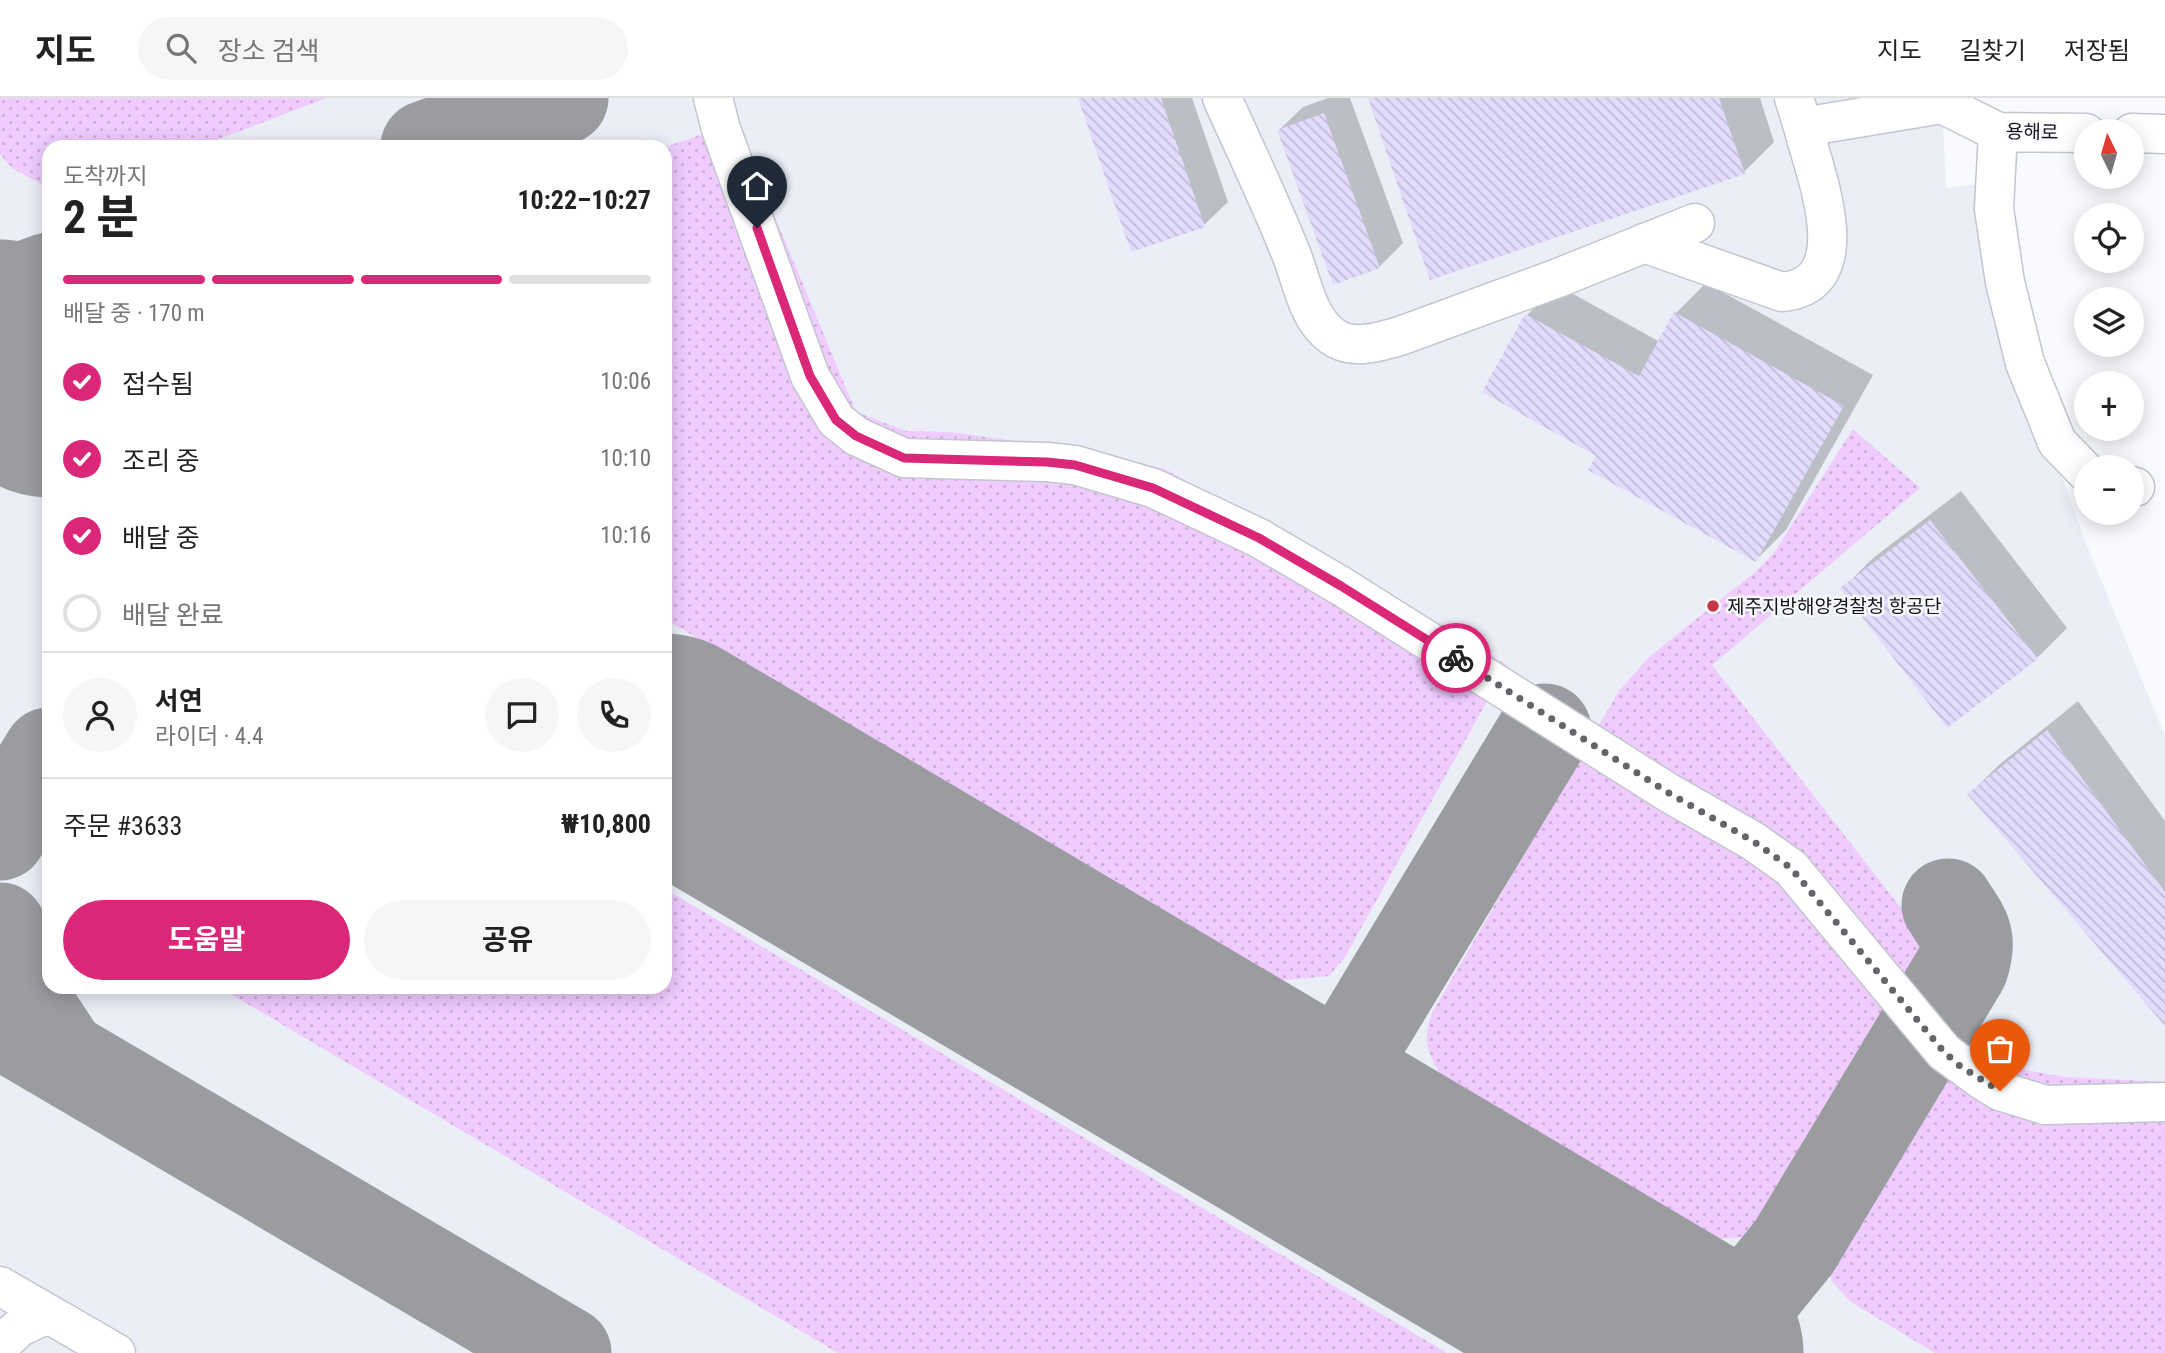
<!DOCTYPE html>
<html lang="ko">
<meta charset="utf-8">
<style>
:root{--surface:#fff;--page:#f6f6f6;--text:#222;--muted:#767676;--line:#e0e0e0;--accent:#db2777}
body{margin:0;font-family:"Roboto Condensed","Noto Sans KR",sans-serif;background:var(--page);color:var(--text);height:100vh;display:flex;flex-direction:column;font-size:26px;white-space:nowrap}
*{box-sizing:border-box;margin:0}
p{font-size:23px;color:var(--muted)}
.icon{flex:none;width:38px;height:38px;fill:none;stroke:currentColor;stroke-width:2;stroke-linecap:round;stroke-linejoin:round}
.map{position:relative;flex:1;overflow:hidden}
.drawer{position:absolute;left:42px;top:42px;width:630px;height:854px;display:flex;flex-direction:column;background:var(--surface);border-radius:21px;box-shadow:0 4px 18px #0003}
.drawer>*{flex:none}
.needle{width:46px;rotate:355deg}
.tools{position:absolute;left:2074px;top:21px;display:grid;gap:14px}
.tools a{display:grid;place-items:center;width:70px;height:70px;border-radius:50%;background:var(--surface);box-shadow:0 4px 18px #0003;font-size:35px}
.pin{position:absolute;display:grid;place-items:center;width:60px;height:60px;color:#fff;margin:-72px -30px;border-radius:50% 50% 50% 0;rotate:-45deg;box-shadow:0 0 7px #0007}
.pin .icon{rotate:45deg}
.courier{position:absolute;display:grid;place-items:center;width:70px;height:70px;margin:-35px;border:5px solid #db2777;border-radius:50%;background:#fff;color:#222;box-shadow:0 2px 9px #0007}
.headline em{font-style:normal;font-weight:700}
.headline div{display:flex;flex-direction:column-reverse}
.headline{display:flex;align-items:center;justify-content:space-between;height:119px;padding:0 21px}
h1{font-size:46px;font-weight:700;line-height:52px}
.bar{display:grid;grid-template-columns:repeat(4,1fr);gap:10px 7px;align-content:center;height:84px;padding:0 21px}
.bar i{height:9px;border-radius:5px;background:var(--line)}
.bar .selected{background:var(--accent)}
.bar p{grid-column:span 4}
.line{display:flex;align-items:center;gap:18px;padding:0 21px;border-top:2px solid var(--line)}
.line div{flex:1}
.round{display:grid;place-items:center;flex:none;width:74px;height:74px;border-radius:37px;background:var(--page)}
ol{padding:0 21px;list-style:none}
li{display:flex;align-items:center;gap:21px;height:77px}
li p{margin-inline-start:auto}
li .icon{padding:7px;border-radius:50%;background:var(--accent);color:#fff;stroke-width:4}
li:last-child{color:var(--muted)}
li i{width:38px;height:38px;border:4px solid var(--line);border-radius:50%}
.primary-button{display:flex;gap:14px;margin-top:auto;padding:14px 21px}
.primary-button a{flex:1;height:80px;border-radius:42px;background:var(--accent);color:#fff;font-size:28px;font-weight:700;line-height:80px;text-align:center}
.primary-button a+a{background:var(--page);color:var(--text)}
header{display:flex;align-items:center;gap:42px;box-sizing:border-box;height:98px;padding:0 35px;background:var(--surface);border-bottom:2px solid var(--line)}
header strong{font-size:33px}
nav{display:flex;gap:38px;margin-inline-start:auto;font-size:24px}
.search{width:490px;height:63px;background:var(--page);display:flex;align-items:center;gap:18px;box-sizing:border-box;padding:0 24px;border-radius:38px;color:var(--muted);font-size:26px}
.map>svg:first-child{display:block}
.built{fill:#ebeef7;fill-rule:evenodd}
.grass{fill:url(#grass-dots)}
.shadow{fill:#0003}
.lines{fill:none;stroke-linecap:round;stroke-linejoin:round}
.taxiway{stroke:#9b9ca0;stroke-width:93}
.runway{stroke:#9b9ca0;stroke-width:229}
.building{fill:url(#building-back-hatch)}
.minor-casing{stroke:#c3c6cf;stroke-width:41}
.minor{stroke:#fff;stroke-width:38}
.done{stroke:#646569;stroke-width:7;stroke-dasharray:0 12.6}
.route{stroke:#db2777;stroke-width:9}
.poi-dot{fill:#c63646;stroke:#f8fafd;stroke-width:2.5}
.labels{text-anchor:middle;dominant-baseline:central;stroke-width:5;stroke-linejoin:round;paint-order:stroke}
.street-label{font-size:19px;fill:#141519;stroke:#f8fafd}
.poi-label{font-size:19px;fill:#141519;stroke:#f8fafd;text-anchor:start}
</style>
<header>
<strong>지도</strong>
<div class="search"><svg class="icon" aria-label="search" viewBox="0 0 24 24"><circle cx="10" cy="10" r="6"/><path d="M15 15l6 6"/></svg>장소 검색</div>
<nav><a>지도</a><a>길찾기</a><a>저장됨</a></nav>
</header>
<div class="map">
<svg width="2165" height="1255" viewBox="0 0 2165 1255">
<defs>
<pattern id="grass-dots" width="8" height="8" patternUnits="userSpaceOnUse" patternTransform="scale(1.75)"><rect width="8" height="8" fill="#efcbfe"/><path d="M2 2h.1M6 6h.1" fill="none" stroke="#ccadd9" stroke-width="1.8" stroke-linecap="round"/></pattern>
<pattern id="building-back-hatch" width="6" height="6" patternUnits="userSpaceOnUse" patternTransform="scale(1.75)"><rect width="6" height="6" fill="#e2dbfc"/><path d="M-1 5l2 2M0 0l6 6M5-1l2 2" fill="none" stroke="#c1bbd7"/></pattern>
</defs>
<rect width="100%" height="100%" fill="#f8fafd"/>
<path class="built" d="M0 0H1944L1942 6 1946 90 1986 85 2027 282 2085 443 2165 638V1255H0ZM49 49H665V889H49Z"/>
<path class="grass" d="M0 0H327L198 49H49V90L12 70 0 56Z
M736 25 856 314 906 333 950 334 1066 350 1165 371 1507 567 1345 859 1329 878 1274 883 665 521V49Z
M1853 331 1920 390 1712 567 1939 859 1782 1123 1768 1136 1744 1139 1715 1141 1690 1129 1443 982C1429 955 1421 946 1432 915L1619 593 1648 560 1754 475 1774 455Z
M665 791 1447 1255H838L229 895 224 889H665Z
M1957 928 2025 972 2064 979 2165 984V1255H1935L1851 1204 1833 1185 1828 1173V1154L1835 1131Z"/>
<path class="shadow" d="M1080 0H1192L1228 104 1204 127 1132 152Z
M1328 0H1350L1403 145 1379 169 1279 32 1303 9Z
M1370 0H1760L1774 44 1744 74Z
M1706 185 1873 277 1786 432 1756 462 1598 357 1527 217 1557 187 1660 244 1676 215Z
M1961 393 2067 530 2037 560 1842 491 1873 460Z
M2078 603 2165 723V925L1969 696 2000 666Z"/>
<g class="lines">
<path class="taxiway" d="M427 49 562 0
M0 196 14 194 49 181
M38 279 49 295
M0 736 49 656
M0 831 11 878 22 899 61 958
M0 923 565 1255
M1353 950C1348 995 1351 1027 1371 1067
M1218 976C1271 982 1310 991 1353 950L1545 632
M1641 1227C1679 1239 1702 1243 1737 1219L1794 1149 1962 869C1972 839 1964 832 1948 807"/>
<path class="runway" d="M0 256 49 285
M665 650 1689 1255"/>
</g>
<path class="building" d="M1078 0H1161L1205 129 1131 154Z
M1368 0H1719L1745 76 1430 182Z
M1324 15 1380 170 1333 187 1277 32Z
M1674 214 1844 308 1756 464 1588 372 1596 358 1482 294 1525 216 1639 278Z
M1930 422 2038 561 1947 630 1840 490Z
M2047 632 2165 794V928L1967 696Z"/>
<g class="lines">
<g class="minor-casing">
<path id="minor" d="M713 0 721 31 810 278 836 322 856 338 904 360 1047 364 1075 367 1153 390 1259 440 1341 488 1669 695 1753 743 1791 770 1944 954 1982 982 2000 993 2045 1007 2165 1004
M1222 0C1245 51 1269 101 1290 153 1302 181 1306 219 1332 238 1352 253 1378 244 1400 238L1558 180 1695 125
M1794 0 1803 29 1942 6 1998 34 2086 35
M1998 34 1994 111 2005 184 2025 265 2057 344 2086 374
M2132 35 2165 36
M1644 145 1782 194C1861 187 1815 76 1803 29
M2132 388 2135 389
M0 1188 116 1255
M0 1247 20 1229 48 1216"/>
</g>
<use href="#minor" class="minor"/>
</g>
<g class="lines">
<path class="done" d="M1456 560 1669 695 1753 743 1791 770 1944 954 1960 968 2000 993"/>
<path class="route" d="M757 130 810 278 836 322 856 338 904 360 1047 364 1075 367 1153 390 1259 440 1341 488 1456 560"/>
</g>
<circle class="poi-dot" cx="1713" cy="508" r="7"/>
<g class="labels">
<g class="street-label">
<text transform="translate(2032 34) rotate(1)">용해로</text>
</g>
<g class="poi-label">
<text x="1727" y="508">제주지방해양경찰청 항공단</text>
</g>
</g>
</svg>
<div class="tools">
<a><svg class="needle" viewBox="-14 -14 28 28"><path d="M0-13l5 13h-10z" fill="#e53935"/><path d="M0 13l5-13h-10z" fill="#767676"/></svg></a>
<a><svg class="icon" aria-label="locate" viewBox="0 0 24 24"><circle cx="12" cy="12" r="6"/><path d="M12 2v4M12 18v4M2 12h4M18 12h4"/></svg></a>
<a><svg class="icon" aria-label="layers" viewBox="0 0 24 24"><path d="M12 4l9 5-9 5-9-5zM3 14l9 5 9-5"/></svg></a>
<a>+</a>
<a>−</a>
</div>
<div class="pin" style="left:2000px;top:993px;background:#ea580c"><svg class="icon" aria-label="bag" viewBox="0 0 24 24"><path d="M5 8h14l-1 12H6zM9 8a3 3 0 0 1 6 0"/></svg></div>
<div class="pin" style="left:757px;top:130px;background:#1f2937"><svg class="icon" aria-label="home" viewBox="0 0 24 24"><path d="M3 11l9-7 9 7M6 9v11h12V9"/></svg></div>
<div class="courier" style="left:1456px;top:560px"><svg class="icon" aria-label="bike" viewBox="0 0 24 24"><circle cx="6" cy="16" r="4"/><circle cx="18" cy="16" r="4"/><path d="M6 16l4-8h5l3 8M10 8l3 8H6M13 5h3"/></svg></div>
<section class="drawer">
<div class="headline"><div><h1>2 분</h1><p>도착까지</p></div><em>10:22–10:27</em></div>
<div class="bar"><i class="selected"></i><i class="selected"></i><i class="selected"></i><i></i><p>배달 중 · 170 m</p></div>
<ol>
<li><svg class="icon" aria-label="check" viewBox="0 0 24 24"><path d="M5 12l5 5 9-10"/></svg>접수됨<p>10:06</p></li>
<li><svg class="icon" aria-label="check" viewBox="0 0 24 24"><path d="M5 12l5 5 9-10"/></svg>조리 중<p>10:10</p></li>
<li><svg class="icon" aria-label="check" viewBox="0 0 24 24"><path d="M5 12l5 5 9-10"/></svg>배달 중<p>10:16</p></li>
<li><i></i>배달 완료</li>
</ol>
<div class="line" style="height:126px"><a class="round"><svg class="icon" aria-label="person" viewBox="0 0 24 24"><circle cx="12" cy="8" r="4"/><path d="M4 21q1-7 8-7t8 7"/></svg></a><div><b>서연</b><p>라이더 · 4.4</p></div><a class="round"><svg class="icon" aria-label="chat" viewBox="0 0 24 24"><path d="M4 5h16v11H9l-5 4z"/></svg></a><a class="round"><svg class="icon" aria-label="phone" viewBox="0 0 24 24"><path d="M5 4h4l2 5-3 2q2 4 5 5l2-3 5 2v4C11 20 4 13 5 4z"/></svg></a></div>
<div class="line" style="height:91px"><div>주문 #3633</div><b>₩10,800</b></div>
<div class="primary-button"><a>도움말</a><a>공유</a></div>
</section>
</div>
